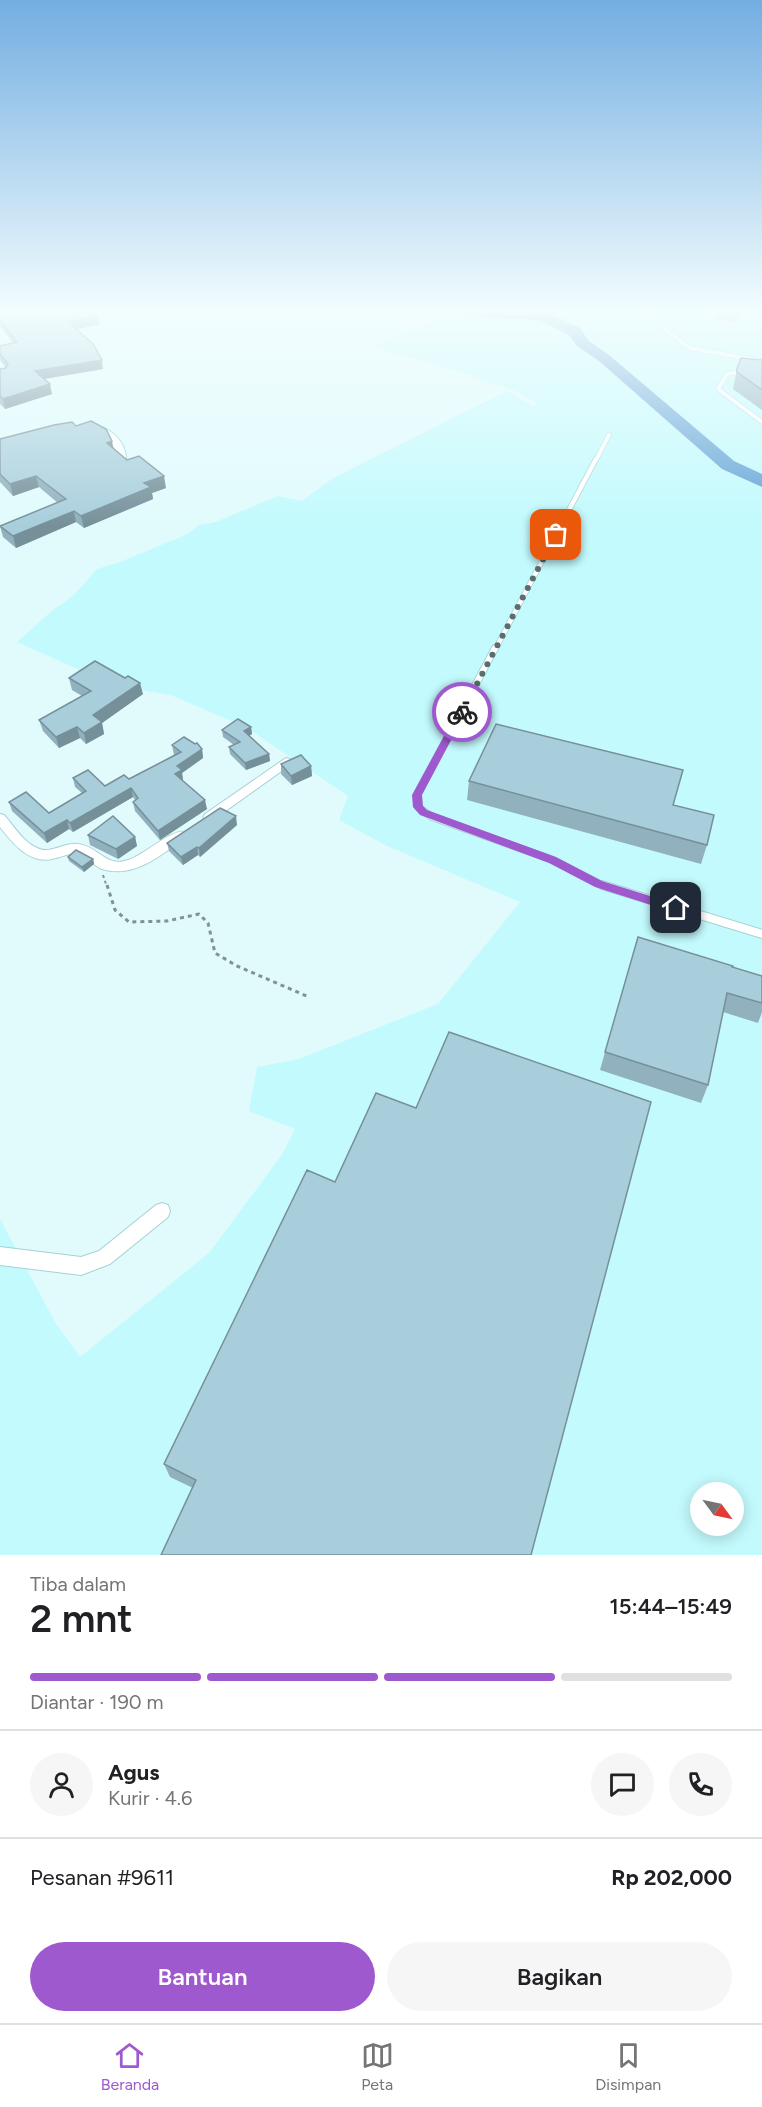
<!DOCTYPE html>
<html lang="id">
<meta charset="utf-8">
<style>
:root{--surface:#fff;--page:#f6f6f6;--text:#202124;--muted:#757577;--line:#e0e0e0;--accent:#9f59ce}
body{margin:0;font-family:Figtree,sans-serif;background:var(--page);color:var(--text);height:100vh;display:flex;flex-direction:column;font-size:22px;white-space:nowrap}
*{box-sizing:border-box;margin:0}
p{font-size:20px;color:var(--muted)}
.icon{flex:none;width:33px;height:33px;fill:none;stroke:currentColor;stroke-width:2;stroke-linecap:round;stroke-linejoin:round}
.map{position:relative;height:1555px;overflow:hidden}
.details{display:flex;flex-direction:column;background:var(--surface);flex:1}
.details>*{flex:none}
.needle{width:39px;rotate:123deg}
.controls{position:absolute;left:690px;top:1482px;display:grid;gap:12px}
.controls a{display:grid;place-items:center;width:54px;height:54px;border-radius:50%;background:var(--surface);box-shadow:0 3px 15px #0003;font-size:30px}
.pin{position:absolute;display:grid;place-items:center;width:51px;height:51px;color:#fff;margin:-26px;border-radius:12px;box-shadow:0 3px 9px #0006}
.courier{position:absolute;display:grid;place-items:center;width:60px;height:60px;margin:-30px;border:4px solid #9f59ce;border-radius:50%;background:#fff;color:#222;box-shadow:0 2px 8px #0007}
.head em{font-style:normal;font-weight:600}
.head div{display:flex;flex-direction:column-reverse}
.head{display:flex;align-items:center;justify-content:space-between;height:102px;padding:0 30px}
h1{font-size:39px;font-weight:600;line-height:45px}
.bar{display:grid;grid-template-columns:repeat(4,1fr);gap:9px 6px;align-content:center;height:72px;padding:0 30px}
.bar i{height:8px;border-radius:4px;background:var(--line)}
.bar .selected{background:var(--accent)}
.bar p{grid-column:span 4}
.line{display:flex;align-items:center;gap:15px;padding:0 30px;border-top:2px solid var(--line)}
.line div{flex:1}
.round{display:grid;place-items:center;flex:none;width:63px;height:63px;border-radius:32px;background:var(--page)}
.primary-button{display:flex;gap:12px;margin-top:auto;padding:12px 30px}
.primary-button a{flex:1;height:69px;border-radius:36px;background:var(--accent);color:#fff;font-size:24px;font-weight:600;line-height:69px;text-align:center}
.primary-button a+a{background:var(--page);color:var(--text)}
.tab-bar{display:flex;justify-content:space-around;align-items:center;height:84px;border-top:2px solid var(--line);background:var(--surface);font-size:16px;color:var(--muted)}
.tab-bar a{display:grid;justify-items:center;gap:3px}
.tab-bar .selected{color:var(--accent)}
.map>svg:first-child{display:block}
.built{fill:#c3fafd;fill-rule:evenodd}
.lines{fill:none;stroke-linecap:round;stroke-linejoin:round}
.river{fill:#65a4d6;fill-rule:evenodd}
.lane-far3-casing{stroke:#a6d1d4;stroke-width:5}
.lane-far2-casing{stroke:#a6d1d4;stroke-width:6}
.lane-far1-casing{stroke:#a6d1d4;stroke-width:8}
.lane-casing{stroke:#a6d1d4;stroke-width:10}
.street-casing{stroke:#a6d1d4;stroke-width:2}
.path-far1{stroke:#7d9394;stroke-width:2;stroke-dasharray:3 3;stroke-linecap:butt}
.path{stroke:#7d9394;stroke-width:3;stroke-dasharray:4 4;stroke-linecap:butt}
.lane-far3{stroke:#fff;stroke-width:4}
.lane-far2{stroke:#fff;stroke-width:4.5}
.lane-far1{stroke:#fff;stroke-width:6}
.lane{stroke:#fff;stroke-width:8}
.street{fill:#fff;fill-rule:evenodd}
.wall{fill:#90b1bd}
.shaded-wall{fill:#76909a}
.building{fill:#a8cedc;stroke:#76909a;stroke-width:1.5}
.route{fill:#9f59ce}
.done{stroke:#5a6e6f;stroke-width:6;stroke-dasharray:0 10.8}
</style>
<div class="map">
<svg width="762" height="1555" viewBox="0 0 762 1555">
<rect width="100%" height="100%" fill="#e1fbfd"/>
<path class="built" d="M545 308H762V1555H0V1219L56 1324 80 1357 209 1253 281 1156 295 1129 249 1111 257 1067 299 1059 438 1004 520 902 387 846 339 820 348 796 247 728 171 695 141 690 91 675 17 642 53 610 73 596 97 569 120 562 188 534 199 525 213 523 278 496 302 501 333 478 507 391 533 406 537 403 513 390 451 369 372 347 402 333 453 316 540 318ZM700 1492H734V1526H700Z"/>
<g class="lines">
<path class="river" d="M448 308 529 309 550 314 580 328 589 341 609 355 734 461 762 474V487L722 469 599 361 577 346 569 335 539 320 484 317 450 311Z"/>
<g class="lane-far3-casing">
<path id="lane-far3" d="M643 308 650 318 690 348 762 361
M744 371 727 374 718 389 762 422
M596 460 609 435"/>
</g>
<g class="lane-far2-casing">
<path id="lane-far2" d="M495 650 596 459"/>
</g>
<g class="lane-far1-casing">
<path id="lane-far1" d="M495 648 417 795 418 807 432 817 553 860 606 887"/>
</g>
<g class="lane-casing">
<path id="lane" d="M602 885 762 934"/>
</g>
<g class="street-casing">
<path id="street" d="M91 426C109 425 127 442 126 460H120C113 444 109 435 91 430Z
M286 758 290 759 292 762 290 765 213 820H205L203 817 205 814Z
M0 814 4 815C14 826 23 842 37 848 50 855 64 842 78 844 98 846 106 868 128 860 143 856 173 828 185 832L187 835 185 838C161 855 134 879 102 869 93 866 88 856 79 854 71 852 64 856 56 858 31 866 14 845 0 827Z
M162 1203 168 1205 170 1211 168 1217 110 1264 81 1275 0 1265V1247L81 1257 99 1251 156 1205Z"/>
</g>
<path class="path-far1" d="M103 875 107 887"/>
<path class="path" d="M107 885 115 910 129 922 167 921 199 914 208 923 215 953 237 966 309 997"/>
<use href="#lane-far3" class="lane-far3"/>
<use href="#lane-far2" class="lane-far2"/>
<use href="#lane-far1" class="lane-far1"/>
<use href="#lane" class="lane"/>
<use href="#street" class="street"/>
</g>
<path class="wall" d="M0 308 100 324 77 329 103 369 44 379 52 394 5 409 0 404V369L6 368 0 360V354L13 343 0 326Z
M720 308H741L735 322 717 320Z
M762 360V410L733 389 737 369Z
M76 426 114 449 127 460 166 488 152 493 153 499 84 528 76 522 16 548 3 537 0 526 58 503 39 487 13 496 0 482V439Z
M69 678 143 694 102 723 104 734 86 744 80 738 59 748 43 731 39 720 82 696 72 690Z
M251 727 252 734 249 736 269 754 270 761 246 770 230 754 229 747 234 745 223 737 222 730Z
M172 745 202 749 203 758 182 773 183 780H182L207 809 160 840 135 811 133 802 135 800 133 797 73 832 69 829 47 843 12 811 9 802 49 813 82 793 75 787 73 778 105 786 129 779 174 755Z
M281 764 311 766 312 776 292 785 281 774Z
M469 781 673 805 707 845 701 864 467 800Z
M237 825 200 857 198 855 183 865 169 851 167 843Z
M88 835 135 837 137 846 118 859 90 845Z
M68 857 93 859 94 864 84 872 69 861Z
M732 967 762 976V1012L758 1023 723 1012 708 1085 701 1103 600 1070 605 1052Z
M651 1102 193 1488 170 1477 164 1464 335 1182 416 1108Z"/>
<path class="shaded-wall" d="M739 308H741L735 322 737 312Z
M98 315 100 324 70 331 68 322Z
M102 360 103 369 37 380 35 371Z
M50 384 52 394 5 409 3 399Z
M112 441 114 452 107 443Z
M36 476 39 487 13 496 10 484Z
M164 476 166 488 152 493 153 499 84 528 81 516 144 483Z
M74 511 76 522 16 548 13 536Z
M140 683 143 694 102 723 104 734 86 744 84 733 93 715Z
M77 727 80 738 59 748 56 737Z
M251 727 252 734 245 738 244 731Z
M202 749 203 758 182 773 183 780 177 783 175 774 177 766Z
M269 754 270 761 246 770 245 763Z
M311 766 312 776 292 785 291 776Z
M131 788 133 797 73 832 70 823Z
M205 800 207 809 160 840 158 831Z
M236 816 237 825 200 857 199 848Z
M67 820 69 829 47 843 44 833Z
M135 837 137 846 118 859 116 849Z
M197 847 198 855 183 865 181 857Z
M93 859 94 864 84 872 82 867Z"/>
<path class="building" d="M0 308H90L98 315 68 322 93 344 102 360 35 371 50 384 3 399 0 396V369L6 368 8 364 0 354V346L17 342 0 320Z
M720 308H739L737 312 720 309Z
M741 358 762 360V390L737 372V369Z
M91 421 106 429 112 441 107 443 127 460 139 456 164 476 144 483 151 487 81 516 74 511 13 536 0 526 66 499 36 476 10 484 0 474V439L54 425 72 422 76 426Z
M95 661 125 678 128 676 140 683 93 715 102 722 84 733 77 727 56 737 39 720 91 691 69 678Z
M238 719 251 727 244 731 269 754 245 763 229 747 240 742 222 730Z
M496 724 683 770 673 805 714 815 707 845 469 781Z
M184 737 195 744 197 743 202 749 177 766 182 770 175 774 205 800 158 831 133 802 138 798 131 788 70 823 67 820 44 833 9 802 26 792 49 813 86 791 73 778 88 770 105 786 124 775 129 779 181 752 172 745Z
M301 755 311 766 291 776 281 764Z
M220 808 236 816 199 848 197 847 181 857 167 843Z
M113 816 135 837 116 849 88 835Z
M76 850 93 859 82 867 68 857Z
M638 937 733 966 732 967 762 976V1003L727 993 708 1085 605 1052Z
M449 1032 651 1102 531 1555H161L196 1480 164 1464 307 1170 335 1182 376 1093 416 1108Z"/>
<linearGradient id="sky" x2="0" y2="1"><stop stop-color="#73aee1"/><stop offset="0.59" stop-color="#f2fdfe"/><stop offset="1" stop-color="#f2fdfe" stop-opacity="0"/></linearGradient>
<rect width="762" height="526" fill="url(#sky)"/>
<path class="route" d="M462 709 466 712 422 795 423 806 427 810 556 857 602 881 679 905V911L676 913 595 887 549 863 420 815 413 807 412 795 457 712Z"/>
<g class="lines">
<path class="done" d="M462 712 556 535"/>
</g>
</svg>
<div class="controls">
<a><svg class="needle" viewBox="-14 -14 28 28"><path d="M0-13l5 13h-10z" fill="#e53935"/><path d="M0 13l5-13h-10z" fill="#757577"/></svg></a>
</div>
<div class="pin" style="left:556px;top:535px;background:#ea580c"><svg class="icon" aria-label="bag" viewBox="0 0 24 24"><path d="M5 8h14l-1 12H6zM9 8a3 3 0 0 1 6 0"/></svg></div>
<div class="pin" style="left:676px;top:908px;background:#1f2937"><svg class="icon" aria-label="home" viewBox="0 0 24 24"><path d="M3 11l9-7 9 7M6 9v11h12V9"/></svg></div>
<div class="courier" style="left:462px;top:712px"><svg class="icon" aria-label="bike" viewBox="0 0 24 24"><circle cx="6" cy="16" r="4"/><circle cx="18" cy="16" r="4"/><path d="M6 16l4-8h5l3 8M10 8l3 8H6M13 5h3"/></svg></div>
</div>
<section class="details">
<div class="head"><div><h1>2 mnt</h1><p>Tiba dalam</p></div><em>15:44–15:49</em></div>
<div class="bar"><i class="selected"></i><i class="selected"></i><i class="selected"></i><i></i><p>Diantar · 190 m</p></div>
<div class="line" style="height:108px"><a class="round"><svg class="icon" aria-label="person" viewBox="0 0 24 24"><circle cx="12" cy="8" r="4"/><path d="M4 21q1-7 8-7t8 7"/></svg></a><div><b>Agus</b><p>Kurir · 4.6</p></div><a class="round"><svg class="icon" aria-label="chat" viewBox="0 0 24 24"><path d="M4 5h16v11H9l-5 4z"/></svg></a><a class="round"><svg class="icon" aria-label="phone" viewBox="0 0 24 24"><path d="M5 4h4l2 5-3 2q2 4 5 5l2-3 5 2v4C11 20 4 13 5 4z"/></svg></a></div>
<div class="line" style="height:78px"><div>Pesanan #9611</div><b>Rp 202,000</b></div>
<div class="primary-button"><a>Bantuan</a><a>Bagikan</a></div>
</section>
<nav class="tab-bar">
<a class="selected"><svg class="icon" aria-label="home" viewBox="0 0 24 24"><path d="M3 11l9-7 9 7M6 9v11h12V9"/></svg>Beranda</a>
<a><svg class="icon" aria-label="map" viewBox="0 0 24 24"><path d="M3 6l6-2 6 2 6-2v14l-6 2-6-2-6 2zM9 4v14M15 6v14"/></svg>Peta</a>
<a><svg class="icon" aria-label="saved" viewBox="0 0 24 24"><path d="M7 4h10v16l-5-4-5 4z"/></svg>Disimpan</a>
</nav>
